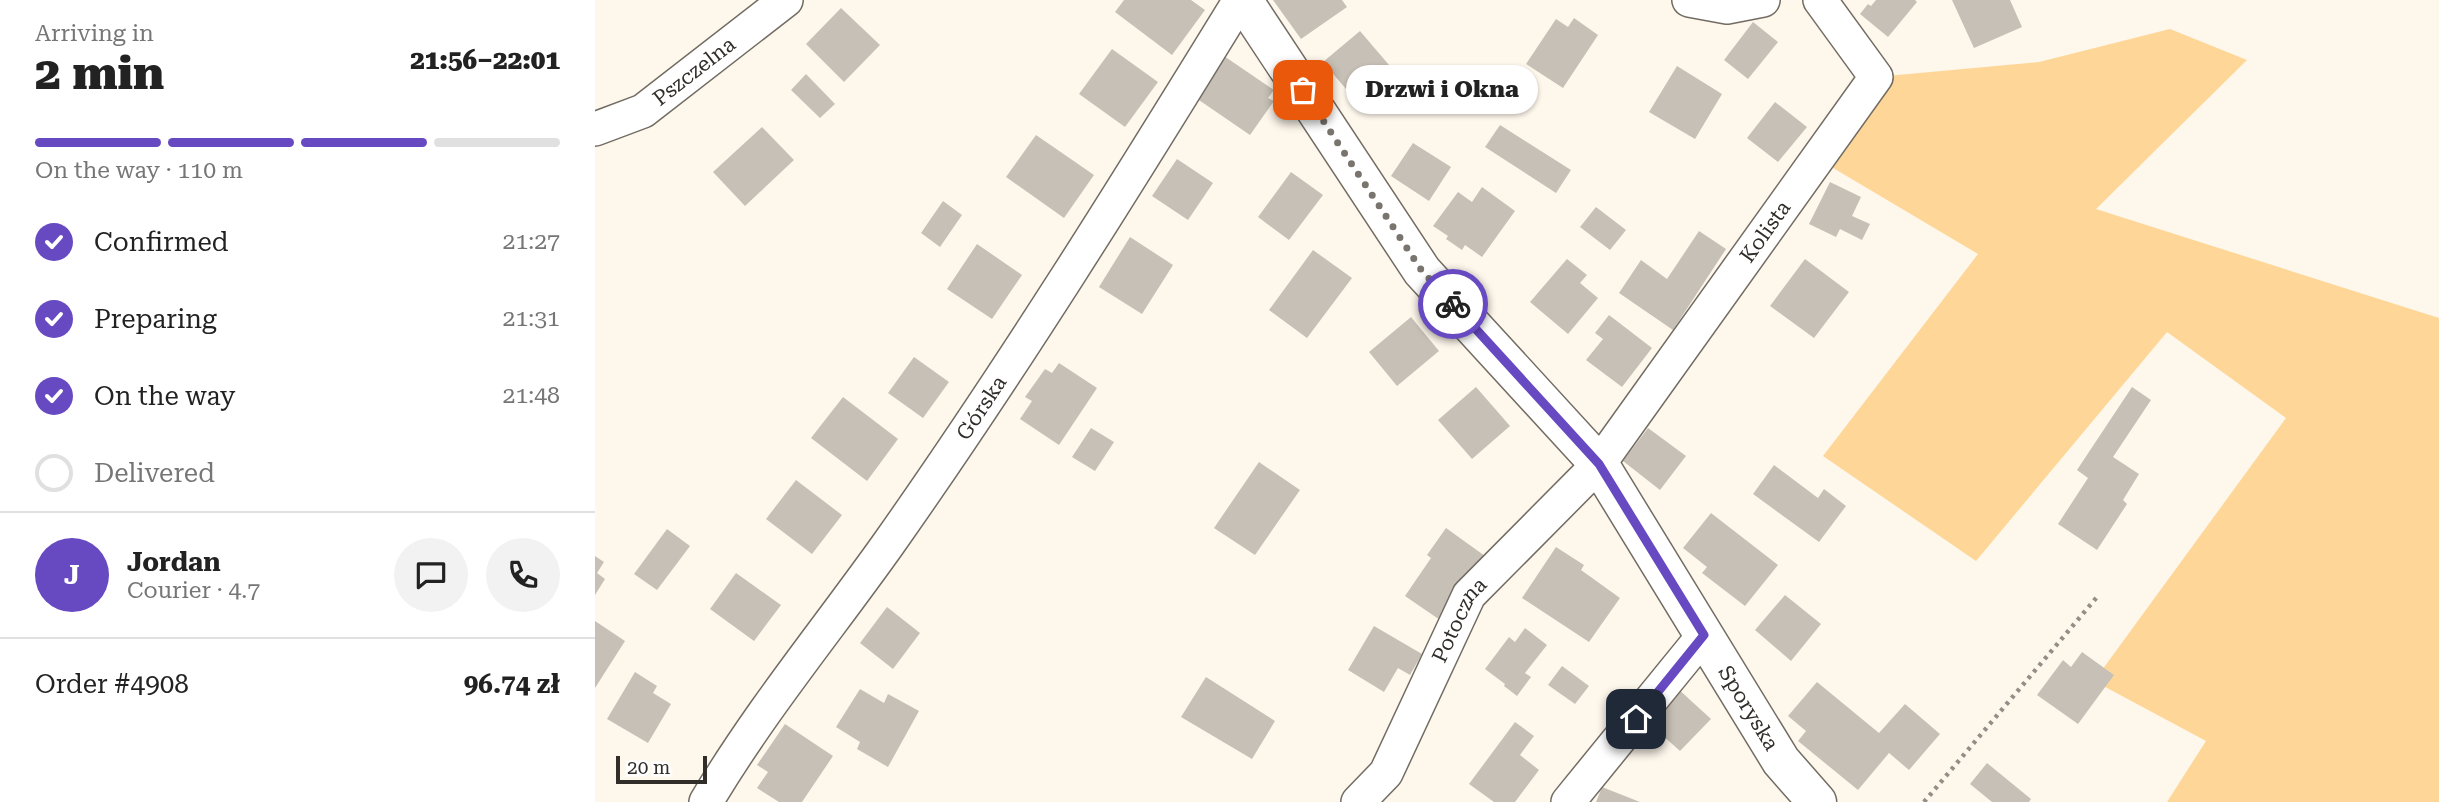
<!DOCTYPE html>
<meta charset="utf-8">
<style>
:root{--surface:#fff;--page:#f2f2f2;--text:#222;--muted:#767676;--line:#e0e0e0;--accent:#6749c2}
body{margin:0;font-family:"Roboto Serif",serif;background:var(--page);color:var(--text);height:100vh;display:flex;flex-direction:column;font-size:26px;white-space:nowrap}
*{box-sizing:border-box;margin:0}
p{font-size:23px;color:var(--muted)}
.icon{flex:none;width:38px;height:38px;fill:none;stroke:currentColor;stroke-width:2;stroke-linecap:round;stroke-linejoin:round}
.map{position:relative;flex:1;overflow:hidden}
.drawer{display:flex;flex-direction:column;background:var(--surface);width:595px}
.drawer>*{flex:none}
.scale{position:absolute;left:21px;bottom:18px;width:91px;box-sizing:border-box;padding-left:7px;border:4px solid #312e2a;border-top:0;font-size:19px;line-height:24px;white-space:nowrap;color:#312e2a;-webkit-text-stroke:5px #fff;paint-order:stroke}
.pin{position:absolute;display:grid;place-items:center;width:60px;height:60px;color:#fff;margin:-30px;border-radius:14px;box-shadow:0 4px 10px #0006}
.courier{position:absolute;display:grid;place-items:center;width:70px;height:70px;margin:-35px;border:5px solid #6749c2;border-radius:50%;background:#fff;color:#222;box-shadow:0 2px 9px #0007}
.bubble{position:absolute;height:49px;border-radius:24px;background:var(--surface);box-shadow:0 2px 5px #0004;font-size:23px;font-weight:800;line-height:49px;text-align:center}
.summary em{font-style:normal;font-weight:800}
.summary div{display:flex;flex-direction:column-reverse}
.summary{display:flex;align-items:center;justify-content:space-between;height:119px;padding:0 35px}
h1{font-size:46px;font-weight:800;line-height:52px}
.bar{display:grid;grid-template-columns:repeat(4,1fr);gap:10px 7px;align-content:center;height:84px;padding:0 35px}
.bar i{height:9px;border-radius:5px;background:var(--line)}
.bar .on{background:var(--accent)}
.bar p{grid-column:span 4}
.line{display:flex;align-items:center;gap:18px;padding:0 35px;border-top:2px solid var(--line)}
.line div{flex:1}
.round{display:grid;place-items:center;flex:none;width:74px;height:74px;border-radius:37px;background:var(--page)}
ol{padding:0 35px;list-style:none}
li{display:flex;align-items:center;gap:21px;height:77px}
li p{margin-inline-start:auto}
li .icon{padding:7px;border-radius:50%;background:var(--accent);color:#fff;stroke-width:4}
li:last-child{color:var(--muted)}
li i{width:38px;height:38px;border:4px solid var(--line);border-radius:50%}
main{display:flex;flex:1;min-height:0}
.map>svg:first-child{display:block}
.green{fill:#fed798}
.building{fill:#c7c0b6}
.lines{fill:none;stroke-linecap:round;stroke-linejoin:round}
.minor-casing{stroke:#726c63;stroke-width:36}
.tertiary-casing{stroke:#726c63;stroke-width:41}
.path{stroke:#938e87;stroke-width:4.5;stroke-dasharray:3.5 5;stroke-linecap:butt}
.minor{stroke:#fff;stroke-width:33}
.tertiary{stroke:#fff;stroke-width:38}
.done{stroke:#79746e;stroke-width:7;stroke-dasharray:0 12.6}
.route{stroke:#6749c2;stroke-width:9}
.labels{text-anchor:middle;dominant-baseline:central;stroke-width:5;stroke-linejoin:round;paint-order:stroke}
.street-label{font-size:21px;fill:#312e2a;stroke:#fff}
</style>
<main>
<section class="drawer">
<div class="summary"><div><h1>2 min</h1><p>Arriving in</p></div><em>21:56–22:01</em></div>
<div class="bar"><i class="on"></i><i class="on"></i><i class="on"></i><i></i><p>On the way · 110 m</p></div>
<ol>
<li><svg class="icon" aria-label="check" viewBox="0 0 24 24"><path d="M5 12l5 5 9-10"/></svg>Confirmed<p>21:27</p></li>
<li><svg class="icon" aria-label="check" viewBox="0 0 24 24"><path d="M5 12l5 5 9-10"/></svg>Preparing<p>21:31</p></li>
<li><svg class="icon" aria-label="check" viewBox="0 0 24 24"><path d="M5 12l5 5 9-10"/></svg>On the way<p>21:48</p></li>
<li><i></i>Delivered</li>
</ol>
<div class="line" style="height:126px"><b class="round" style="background:var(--accent);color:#fff">J</b><div><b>Jordan</b><p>Courier · 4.7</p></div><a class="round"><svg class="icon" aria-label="chat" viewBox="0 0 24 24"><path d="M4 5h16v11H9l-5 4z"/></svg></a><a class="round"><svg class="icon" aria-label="phone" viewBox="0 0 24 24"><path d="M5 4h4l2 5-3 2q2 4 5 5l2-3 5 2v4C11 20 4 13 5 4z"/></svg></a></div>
<div class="line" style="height:91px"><div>Order #4908</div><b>96.74 zł</b></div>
</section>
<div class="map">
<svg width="1844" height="802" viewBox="0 0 1844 802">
<rect width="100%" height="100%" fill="#fef7ec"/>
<path class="green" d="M1575 29 1652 60 1501 209 1844 318V802H1572L1611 741 1499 681 1691 418 1572 332 1381 561 1228 456 1383 254 1223 159 1281 77 1444 62Z"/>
<path class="building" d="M529 0H596L610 10 577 55 520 12Z
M678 0H747L752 7 706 39Z
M1281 0H1320L1322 2 1293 37 1265 14 1273 4 1276 6Z
M1357 0H1415L1427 27 1379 48Z
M246 8 285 45 249 82 211 44Z
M979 18 1003 35 968 88 931 64 961 19 973 27Z
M1158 22 1183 42 1153 79 1129 60Z
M765 31 794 65 757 96 728 62Z
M517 49 563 82 530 127 484 94Z
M626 54 679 90 673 98 679 101 655 135 598 96Z
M1082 66 1127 94 1100 139 1054 112Z
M211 74 240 104 225 118 196 90Z
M1180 102 1212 127 1183 162 1152 138Z
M905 125 976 170 961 193 890 147Z
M167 127 199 160 150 206 118 172Z
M441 135 499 175 469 218 411 177Z
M818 143 856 167 834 201 796 176Z
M582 159 618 183 593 220 557 196Z
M696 172 728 195 694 240 663 217Z
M1235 182 1266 197 1257 216 1275 224 1267 240 1245 229 1241 237 1214 224Z
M887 187 920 211 887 257 870 245 867 250 851 239 853 236 838 226 863 192 877 202Z
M348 201 367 215 345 247 326 233Z
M1001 207 1031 230 1015 250 985 227Z
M1104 231 1131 249 1078 330 1024 293 1046 260 1072 279Z
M535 237 578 265 547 314 504 287Z
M382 244 427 275 397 319 352 289Z
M718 250 757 278 712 338 674 310Z
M972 259 992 275 985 283 1003 298 973 334 935 302Z
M1210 259 1254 292 1219 338 1175 306Z
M1014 315 1057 348 1027 387 991 360 1008 339 1000 333Z
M816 317 844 351 802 386 774 352Z
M319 357 354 382 328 418 293 393Z
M464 363 502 388 464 445 425 419 437 401 430 397 450 369 457 373Z
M881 387 915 426 877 459 843 420Z
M1537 387 1556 400 1518 457 1544 474 1528 500 1532 504 1502 550 1463 524 1493 478 1482 470Z
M248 397 303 439 272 481 216 438Z
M496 428 519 442 500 471 477 457Z
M1053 428 1091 456 1065 490 1028 461Z
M664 462 705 490 660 555 619 528Z
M1179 465 1223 498 1229 489 1251 506 1224 542 1158 494Z
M201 480 247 515 217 554 171 519Z
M1116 513 1183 565 1150 606 1107 573 1112 567 1088 548Z
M851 528 890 556 845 620 810 596 836 558 832 555Z
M72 529 95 546 62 590 39 574Z
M961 547 989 565 986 570 1025 598 994 642 927 598Z
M0 556 9 562 2 573 10 579 0 595Z
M141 573 186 605 159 641 115 609Z
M1190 595 1226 624 1196 661 1160 630Z
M292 607 325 633 298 669 265 643Z
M0 621 30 641 0 688Z
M779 626 827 654 815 675 803 668 789 692 753 670Z
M930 628 952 645 930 673 936 677 922 696 909 686 910 684 890 669 914 637 920 642Z
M1487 652 1519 675 1483 724 1442 695 1468 660 1476 667Z
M967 666 994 686 980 704 953 685Z
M40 672 62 686 58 693 76 704 53 743 12 719Z
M611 677 680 721 657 759 586 717Z
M1222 682 1284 733 1310 704 1345 734 1314 770 1294 753 1263 790 1203 741 1211 731 1193 716Z
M1081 687 1116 719 1085 751 1066 734 1052 749 1036 734Z
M265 689 289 703 293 694 324 711 293 767 262 749 265 742 241 727Z
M920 722 939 736 925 755 944 770 920 802H899L874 784Z
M190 724 238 756 207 802H184L162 788 173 772 162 765Z
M1392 763 1436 799 1434 802H1397L1375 784Z
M1007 787 1045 802H1001Z"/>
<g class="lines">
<g class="minor-casing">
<g id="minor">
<path d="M1094 0 1132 7 1168 0"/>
<path id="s1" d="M0 129 48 111 191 0"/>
<path id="s2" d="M111 802C165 711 233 629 294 543 418 367 532 184 645 0"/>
<path id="s3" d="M763 802 791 773 874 595 1004 464 1281 77 1225 0"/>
<path d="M973 802 1109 635"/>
</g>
</g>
<g class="tertiary-casing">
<g id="tertiary">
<path id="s4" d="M648 0 827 271 1004 464 1186 761 1222 802"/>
</g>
</g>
<path class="path" d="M1329 802 1502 597"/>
<use href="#minor" class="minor"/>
<use href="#tertiary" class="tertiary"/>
</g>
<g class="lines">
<path class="done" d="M708 90 827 271 858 304"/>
<path class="route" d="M858 304 1004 464 1109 635 1041 719"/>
</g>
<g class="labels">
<g class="street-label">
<text stroke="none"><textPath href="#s1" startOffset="116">Pszczelna</textPath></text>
<text stroke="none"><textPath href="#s3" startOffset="707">Kolista</textPath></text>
<text stroke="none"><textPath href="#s2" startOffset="481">Górska</textPath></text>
<text stroke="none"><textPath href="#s3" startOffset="210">Potoczna</textPath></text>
<text stroke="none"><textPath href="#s4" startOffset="873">Sporyska</textPath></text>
</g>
</g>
</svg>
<div class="scale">20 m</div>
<div class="pin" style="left:708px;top:90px;background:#ea580c"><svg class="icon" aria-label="bag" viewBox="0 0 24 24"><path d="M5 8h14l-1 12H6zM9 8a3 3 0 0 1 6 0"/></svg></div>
<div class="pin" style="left:1041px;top:719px;background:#1f2937"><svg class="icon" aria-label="home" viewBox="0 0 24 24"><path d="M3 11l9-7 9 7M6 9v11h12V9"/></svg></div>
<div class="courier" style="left:858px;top:304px"><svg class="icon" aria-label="bike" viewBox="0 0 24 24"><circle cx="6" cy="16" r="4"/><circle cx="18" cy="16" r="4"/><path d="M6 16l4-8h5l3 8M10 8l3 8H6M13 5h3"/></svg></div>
<div class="bubble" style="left:751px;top:65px;width:192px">Drzwi i Okna</div>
</div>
</main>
